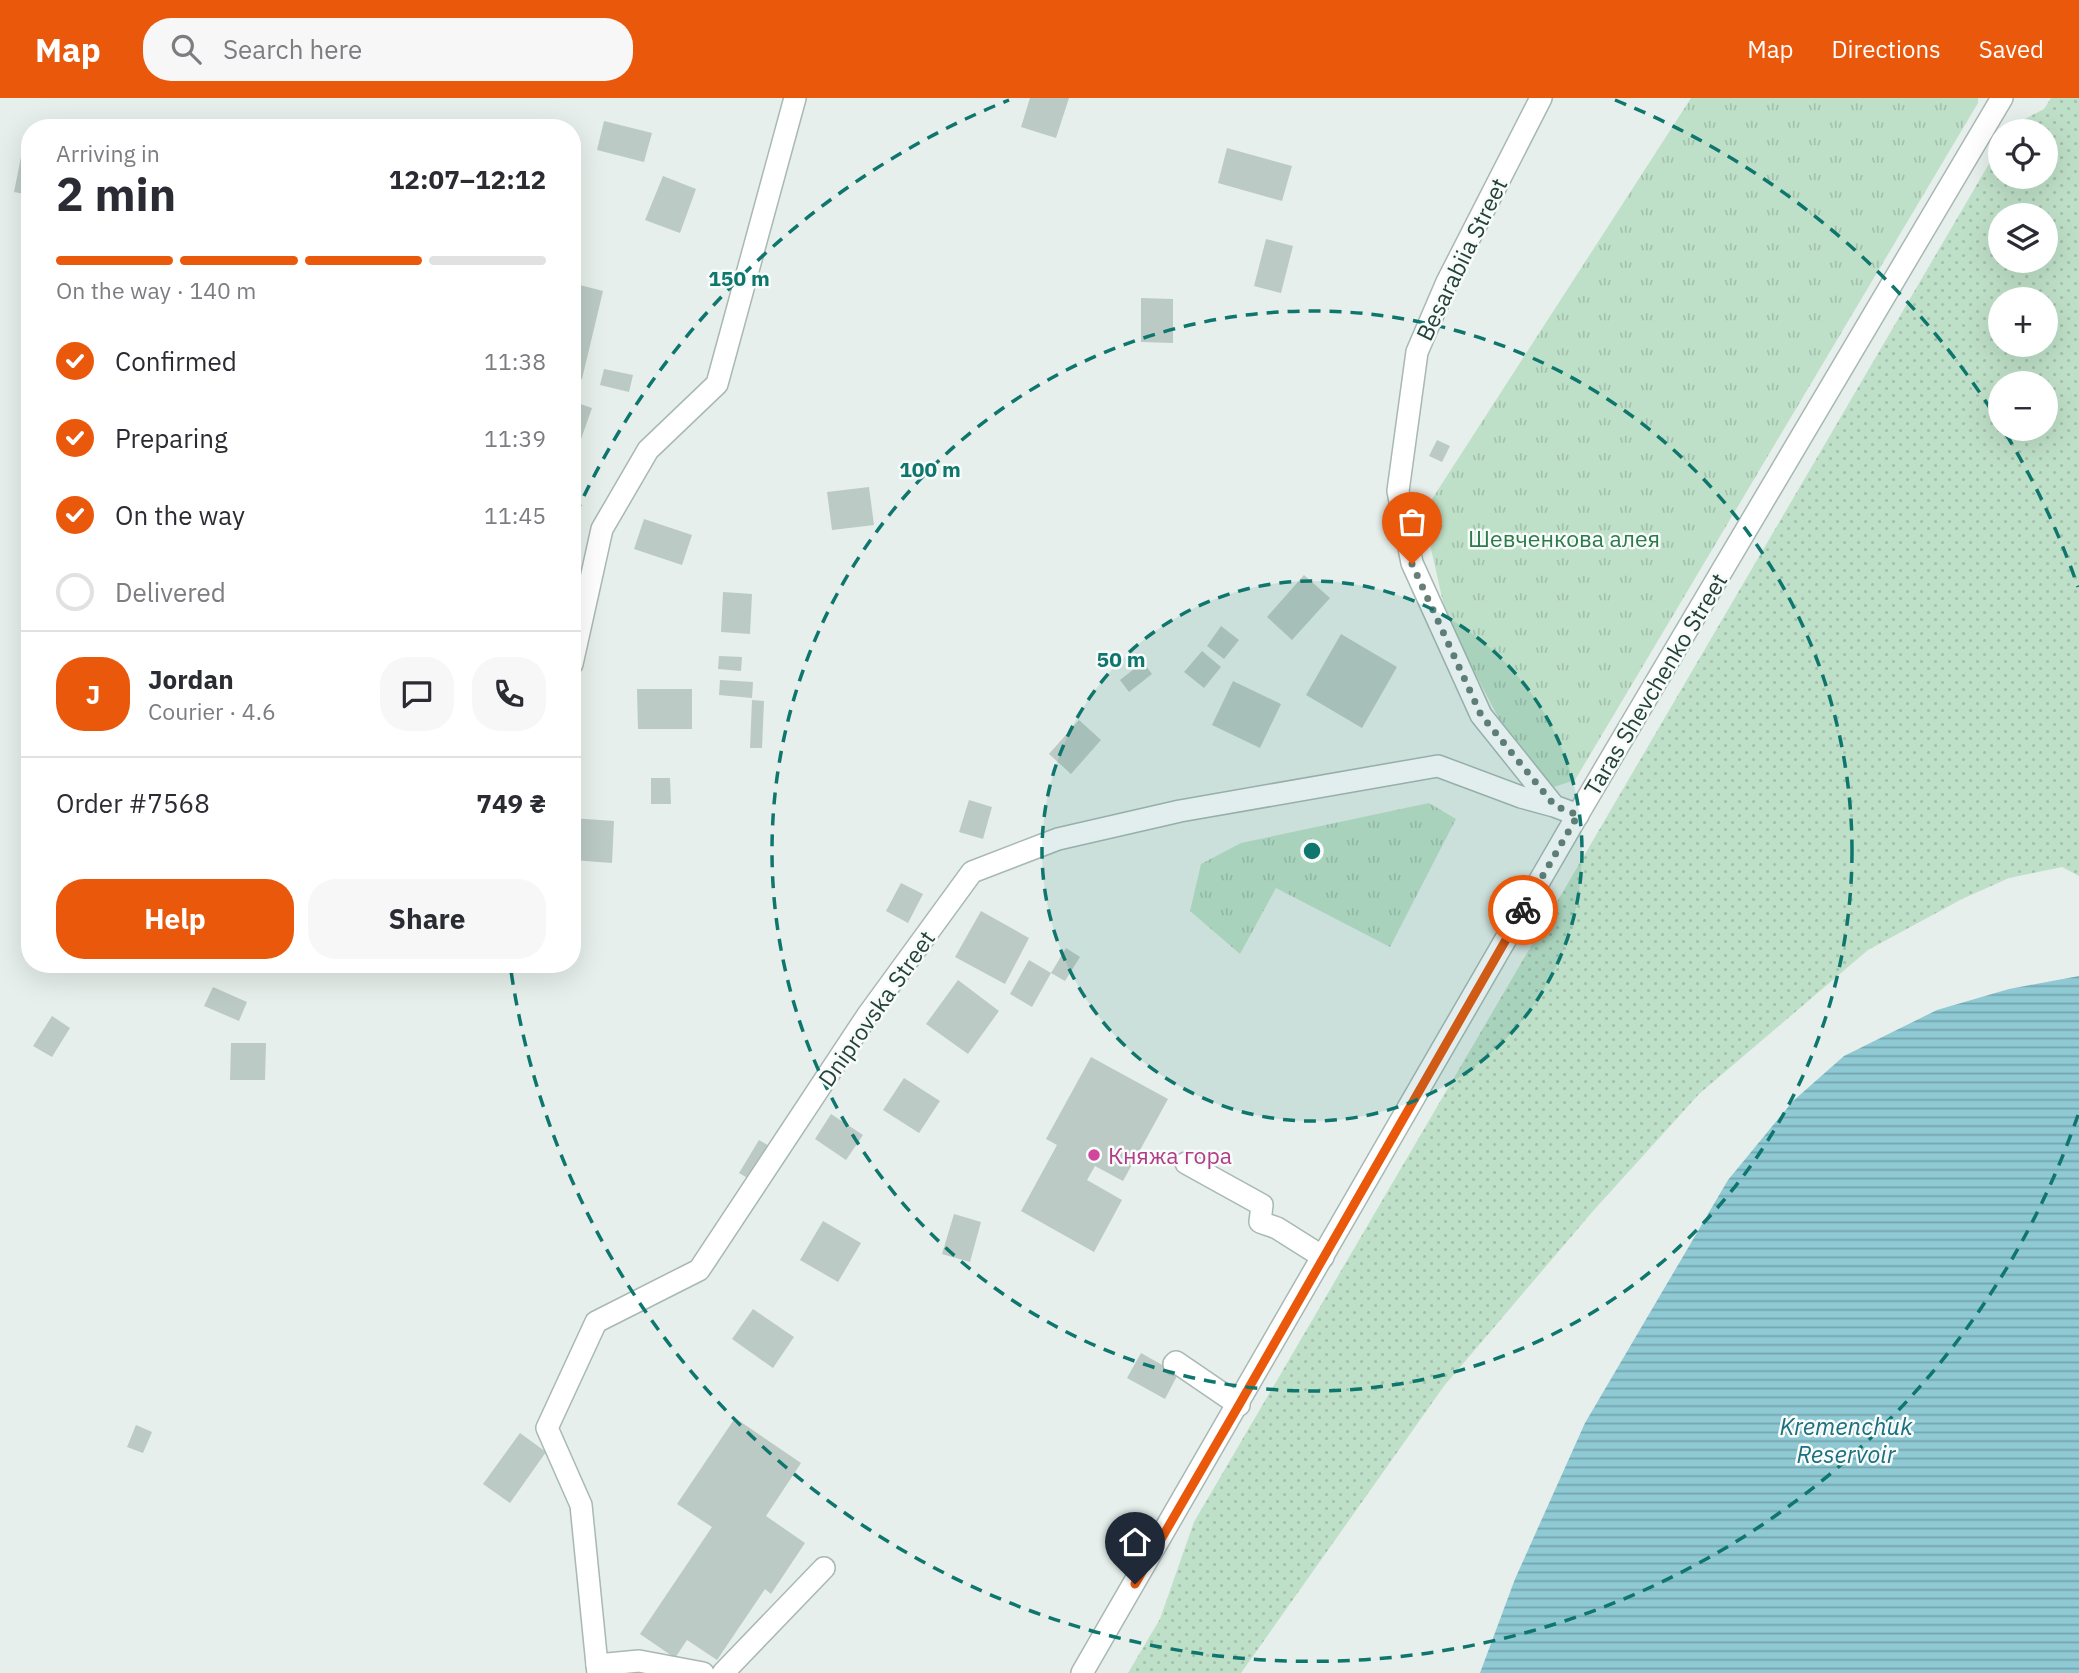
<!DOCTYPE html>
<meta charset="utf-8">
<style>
:root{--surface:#fff;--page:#f7f7f7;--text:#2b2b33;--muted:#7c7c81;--line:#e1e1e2;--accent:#ea580c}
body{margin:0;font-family:"IBM Plex Sans",sans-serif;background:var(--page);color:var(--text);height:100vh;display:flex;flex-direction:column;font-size:26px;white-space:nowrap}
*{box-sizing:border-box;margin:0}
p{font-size:23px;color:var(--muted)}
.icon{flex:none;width:38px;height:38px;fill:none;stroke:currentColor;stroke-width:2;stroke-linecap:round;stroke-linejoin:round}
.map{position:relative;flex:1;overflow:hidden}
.side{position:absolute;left:21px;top:21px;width:560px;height:854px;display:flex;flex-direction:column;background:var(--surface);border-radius:28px;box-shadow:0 7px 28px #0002}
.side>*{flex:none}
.controls{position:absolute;left:1988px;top:21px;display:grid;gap:14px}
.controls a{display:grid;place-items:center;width:70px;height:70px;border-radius:50%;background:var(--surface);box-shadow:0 7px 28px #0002;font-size:35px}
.pin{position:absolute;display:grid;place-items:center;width:60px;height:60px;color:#fff;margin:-72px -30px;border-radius:50% 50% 50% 0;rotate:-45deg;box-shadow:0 0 7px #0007}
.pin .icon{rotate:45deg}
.courier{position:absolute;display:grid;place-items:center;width:70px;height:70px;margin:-35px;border:5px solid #ea580c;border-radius:50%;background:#fff;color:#222;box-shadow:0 2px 9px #0007}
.headline em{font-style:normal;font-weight:700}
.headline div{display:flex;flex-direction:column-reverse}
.headline{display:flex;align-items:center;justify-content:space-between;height:119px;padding:0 35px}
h1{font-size:46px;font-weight:700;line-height:52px}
.bar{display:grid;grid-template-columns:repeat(4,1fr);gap:10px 7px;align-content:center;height:84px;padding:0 35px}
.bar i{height:9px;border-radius:5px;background:var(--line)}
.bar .on{background:var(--accent)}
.bar p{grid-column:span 4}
.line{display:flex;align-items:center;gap:18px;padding:0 35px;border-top:2px solid var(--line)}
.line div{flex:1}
.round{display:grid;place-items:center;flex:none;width:74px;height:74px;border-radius:28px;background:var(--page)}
ol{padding:0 35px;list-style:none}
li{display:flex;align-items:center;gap:21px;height:77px}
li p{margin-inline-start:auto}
li .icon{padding:7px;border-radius:50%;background:var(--accent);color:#fff;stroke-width:4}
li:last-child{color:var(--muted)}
li i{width:38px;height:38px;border:4px solid var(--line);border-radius:50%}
.primary-button{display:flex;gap:14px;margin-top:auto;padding:14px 35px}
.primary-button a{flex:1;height:80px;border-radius:28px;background:var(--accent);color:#fff;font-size:28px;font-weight:700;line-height:80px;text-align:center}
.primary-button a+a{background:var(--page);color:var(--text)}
header{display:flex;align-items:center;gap:42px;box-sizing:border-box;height:98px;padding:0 35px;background:var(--accent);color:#fff}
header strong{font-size:33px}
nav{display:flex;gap:38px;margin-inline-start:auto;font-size:24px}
.search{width:490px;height:63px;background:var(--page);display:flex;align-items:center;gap:18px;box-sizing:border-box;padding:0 24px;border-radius:28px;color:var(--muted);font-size:26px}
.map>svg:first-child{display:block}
.grass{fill:url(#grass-dots);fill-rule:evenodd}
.park{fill:url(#park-tufts)}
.water{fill:url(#water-rules)}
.building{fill:#bbcac4}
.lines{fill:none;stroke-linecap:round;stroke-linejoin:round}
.service-casing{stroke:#a8b8b2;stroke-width:24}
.minor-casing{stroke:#a8b8b2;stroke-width:24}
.tertiary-casing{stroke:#a8b8b2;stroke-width:24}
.service{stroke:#fff;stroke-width:21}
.minor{stroke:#fff;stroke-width:21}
.tertiary{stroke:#fff;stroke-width:21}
.done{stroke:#687f78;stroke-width:7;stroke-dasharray:0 12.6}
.route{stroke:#ea580c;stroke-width:9}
.ring{fill:none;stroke:#0f766e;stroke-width:3.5;stroke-dasharray:12 9}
.hotel-dot{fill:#d1479c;stroke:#f7fbf9;stroke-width:2.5}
.labels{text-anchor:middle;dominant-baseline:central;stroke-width:5;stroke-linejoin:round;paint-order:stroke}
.street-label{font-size:23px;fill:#24423a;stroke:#f7fbf9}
.park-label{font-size:23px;fill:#2d7a4b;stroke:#f7fbf9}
.hotel-label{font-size:23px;fill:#b23c85;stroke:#f7fbf9;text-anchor:start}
.water-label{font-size:24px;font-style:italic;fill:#1c6f80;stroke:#f7fbf9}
.centre{fill:#0f766e;stroke:#f7fbf9;stroke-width:3.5}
.ring-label{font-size:21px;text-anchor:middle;font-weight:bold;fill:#0f766e;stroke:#f7fbf9;stroke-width:5;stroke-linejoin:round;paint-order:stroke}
</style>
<header>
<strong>Map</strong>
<div class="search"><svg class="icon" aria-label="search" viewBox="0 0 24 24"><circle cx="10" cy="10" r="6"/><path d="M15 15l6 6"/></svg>Search here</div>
<nav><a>Map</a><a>Directions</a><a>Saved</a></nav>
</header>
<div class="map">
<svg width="2079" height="1575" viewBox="0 0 2079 1575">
<defs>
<pattern id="grass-dots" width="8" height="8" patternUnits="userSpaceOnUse" patternTransform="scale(1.75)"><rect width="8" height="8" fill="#bfe0c8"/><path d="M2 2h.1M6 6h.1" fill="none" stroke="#a4c1ad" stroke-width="1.8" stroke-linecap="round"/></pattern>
<pattern id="park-tufts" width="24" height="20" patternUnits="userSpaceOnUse" patternTransform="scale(1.75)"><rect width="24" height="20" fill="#bfe0c8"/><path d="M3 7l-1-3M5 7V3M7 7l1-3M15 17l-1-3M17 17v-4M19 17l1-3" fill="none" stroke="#a4c1ad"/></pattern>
<pattern id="water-rules" width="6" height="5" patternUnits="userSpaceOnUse" patternTransform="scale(1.75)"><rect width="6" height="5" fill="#8ec9d4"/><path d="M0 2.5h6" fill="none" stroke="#74a5ad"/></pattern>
</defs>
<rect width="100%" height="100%" fill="#e6efeb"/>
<path class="grass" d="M2051 0H2079V778L2062 769 2009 780 1962 801 1868 852 1699 996 1593 1113 1444 1288 1241 1575H1128L1160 1521 1194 1424 2000 47V79H2046V33H2008L2011 28 2044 11ZM2000 117H2046V163H2000ZM2000 201H2046V247H2000ZM2000 285H2046V331H2000Z"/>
<path class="park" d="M1691 0H1978V5L1575 682 1554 689 1507 636 1447 522 1423 415Z
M1429 705 1456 721 1390 849 1276 790 1240 856 1190 813 1201 766 1241 745Z"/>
<path class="water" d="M2079 878V1575H1480L1515 1481 1585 1325 1728 1082 1793 1003 1844 958 1937 912 2009 891Z"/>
<path class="building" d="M1030 0H1069L1056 40 1021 29Z
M604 23 652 35 644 64 597 52Z
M23 49 30 50V97L14 94Z
M1227 50 1292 68 1282 103 1218 85Z
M663 78 696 91 680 135 645 122Z
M1266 141 1293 148 1281 195 1254 188Z
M572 185 603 193 582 281 572 278Z
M1141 200 1173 201V245L1141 244Z
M604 271 633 277 629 294 600 287Z
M572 303 592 310 580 344 572 342Z
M1437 342 1450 348 1442 364 1429 358Z
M869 389 874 427 832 432 827 394Z
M644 421 692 437 682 467 634 451Z
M1304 477 1330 500 1292 542 1267 519Z
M723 494 752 496 750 536 721 534Z
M1221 528 1239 542 1224 561 1207 548Z
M1341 536 1397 569 1362 630 1306 597Z
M1202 553 1221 569 1204 590 1184 574Z
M719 558 742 559 741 573 718 571Z
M1143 564 1152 576 1129 594 1120 582Z
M720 582 753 584 752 600 719 597Z
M1233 583 1281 606 1260 650 1212 627Z
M637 591H692V631H638Z
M752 602 764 603 762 650H750Z
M1079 622 1101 642 1071 676 1049 656Z
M651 680H670L671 706H651Z
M969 702 992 709 983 741 959 734Z
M572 720 614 723 612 765 572 762Z
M901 785 923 796 908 825 886 813Z
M981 813 1029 840 1005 886 955 859Z
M1066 850 1080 859 1065 883 1051 875Z
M1029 862 1051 875 1032 909 1010 896Z
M958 882 999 913 968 956 926 926Z
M213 889 247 904 239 923 204 908Z
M52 918 70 930 52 959 33 948Z
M231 945H266L265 982H230Z
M1091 959 1168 1001 1123 1083 1095 1068 1087 1082 1122 1102 1094 1154 1021 1113 1057 1047 1046 1041Z
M904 980 940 1003 919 1035 883 1012Z
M831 1016 863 1037 846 1062 815 1041Z
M759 1042 771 1049 751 1082 739 1075Z
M954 1116 981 1124 970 1164 942 1156Z
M823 1123 861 1145 838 1184 800 1162Z
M753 1211 794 1239 773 1270 732 1241Z
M1141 1255 1178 1276 1165 1301 1127 1280Z
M735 1320 801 1365 766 1418 805 1445 771 1496 765 1491 717 1562 687 1542 675 1560 640 1536 712 1429 677 1406Z
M136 1327 152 1334 143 1355 127 1349Z
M520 1335 546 1354 510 1405 483 1386Z"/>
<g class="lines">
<g class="service-casing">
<path id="service" d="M1186 1065 1262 1107 1260 1124 1277 1130 1323 1159
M1174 1266 1176 1264 1239 1307
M598 1575 597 1567 639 1563 703 1575
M723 1575 824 1470"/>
</g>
<g class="minor-casing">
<path id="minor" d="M1541 0 1447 184 1417 254 1398 393 1412 465 1481 617 1554 708
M572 566 602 431 648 352 717 286 795 0
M597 1567 581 1407 547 1330 596 1224 699 1172 867 918 972 774 1058 741 1180 713 1438 668 1521 699 1554 708 1578 717"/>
</g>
<g class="tertiary-casing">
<path id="tertiary" d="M1082 1575C1249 1290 1411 1003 1577 718 1718 478 1861 239 2002 0"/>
</g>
<use href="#service" class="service"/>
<use href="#minor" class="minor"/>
<use href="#tertiary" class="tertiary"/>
</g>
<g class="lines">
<path class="done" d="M1412 466 1481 617 1555 708 1578 717 1523 812"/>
<path class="route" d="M1135 1486 1239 1307 1523 812"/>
</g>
<circle cx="1312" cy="753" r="270" fill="#0f766e" fill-opacity=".12"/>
<g class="ring">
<circle cx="1312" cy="753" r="270"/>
<circle cx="1312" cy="753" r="540"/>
<path d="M2078 1017A810 810 0 0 1 511 873M575 417A810 810 0 0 1 1009 2M1615 2A810 810 0 0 1 1999 324M2006 336A810 810 0 0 1 2078 489"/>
</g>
<circle class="hotel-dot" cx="1094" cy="1057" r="7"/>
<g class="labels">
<g class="street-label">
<text transform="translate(1461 161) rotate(-64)">Besarabiia Street</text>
<text transform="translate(1655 586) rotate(-59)">Taras Shevchenko Street</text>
<text transform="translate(876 910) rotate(-55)">Dniprovska Street</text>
</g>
<g class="park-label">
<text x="1564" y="440">Шевченкова алея</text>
</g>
<g class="hotel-label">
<text x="1108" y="1057">Княжа гора</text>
</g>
<g class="water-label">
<text x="1846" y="1328">Kremenchuk<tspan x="1846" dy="28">Reservoir</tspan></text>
</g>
</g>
<circle cx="1312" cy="753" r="10" class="centre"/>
<g class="ring-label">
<text x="739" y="188">150 m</text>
<text x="930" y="379">100 m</text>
<text x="1121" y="569">50 m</text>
</g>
</svg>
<div class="controls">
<a><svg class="icon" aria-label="locate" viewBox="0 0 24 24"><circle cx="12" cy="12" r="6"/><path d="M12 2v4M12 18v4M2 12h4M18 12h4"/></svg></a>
<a><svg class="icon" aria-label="layers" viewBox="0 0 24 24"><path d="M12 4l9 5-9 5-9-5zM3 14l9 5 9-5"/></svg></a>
<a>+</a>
<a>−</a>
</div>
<div class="pin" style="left:1412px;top:466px;background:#ea580c"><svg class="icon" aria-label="bag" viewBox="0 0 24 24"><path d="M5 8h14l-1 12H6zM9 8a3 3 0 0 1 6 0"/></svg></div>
<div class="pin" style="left:1135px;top:1486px;background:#1f2937"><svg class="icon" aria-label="home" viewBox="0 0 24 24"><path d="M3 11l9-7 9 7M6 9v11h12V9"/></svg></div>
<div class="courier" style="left:1523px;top:812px"><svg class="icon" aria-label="bike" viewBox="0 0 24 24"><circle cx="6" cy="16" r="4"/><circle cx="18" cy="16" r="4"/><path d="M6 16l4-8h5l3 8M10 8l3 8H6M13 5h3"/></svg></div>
<section class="side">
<div class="headline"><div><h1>2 min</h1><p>Arriving in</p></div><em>12:07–12:12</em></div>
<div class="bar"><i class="on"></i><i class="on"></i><i class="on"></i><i></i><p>On the way · 140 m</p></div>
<ol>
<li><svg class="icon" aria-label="check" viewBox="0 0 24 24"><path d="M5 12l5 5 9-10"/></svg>Confirmed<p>11:38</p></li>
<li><svg class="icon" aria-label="check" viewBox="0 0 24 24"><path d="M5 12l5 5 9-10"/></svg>Preparing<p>11:39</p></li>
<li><svg class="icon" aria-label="check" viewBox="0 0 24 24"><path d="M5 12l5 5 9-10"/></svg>On the way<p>11:45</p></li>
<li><i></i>Delivered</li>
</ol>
<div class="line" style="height:126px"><b class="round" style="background:var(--accent);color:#fff">J</b><div><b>Jordan</b><p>Courier · 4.6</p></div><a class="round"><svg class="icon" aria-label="chat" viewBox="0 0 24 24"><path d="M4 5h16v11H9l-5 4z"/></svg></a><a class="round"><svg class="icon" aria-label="phone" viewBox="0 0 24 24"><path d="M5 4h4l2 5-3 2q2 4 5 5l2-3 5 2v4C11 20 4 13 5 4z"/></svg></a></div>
<div class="line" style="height:91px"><div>Order #7568</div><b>749 ₴</b></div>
<div class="primary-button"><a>Help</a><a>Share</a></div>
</section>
</div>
